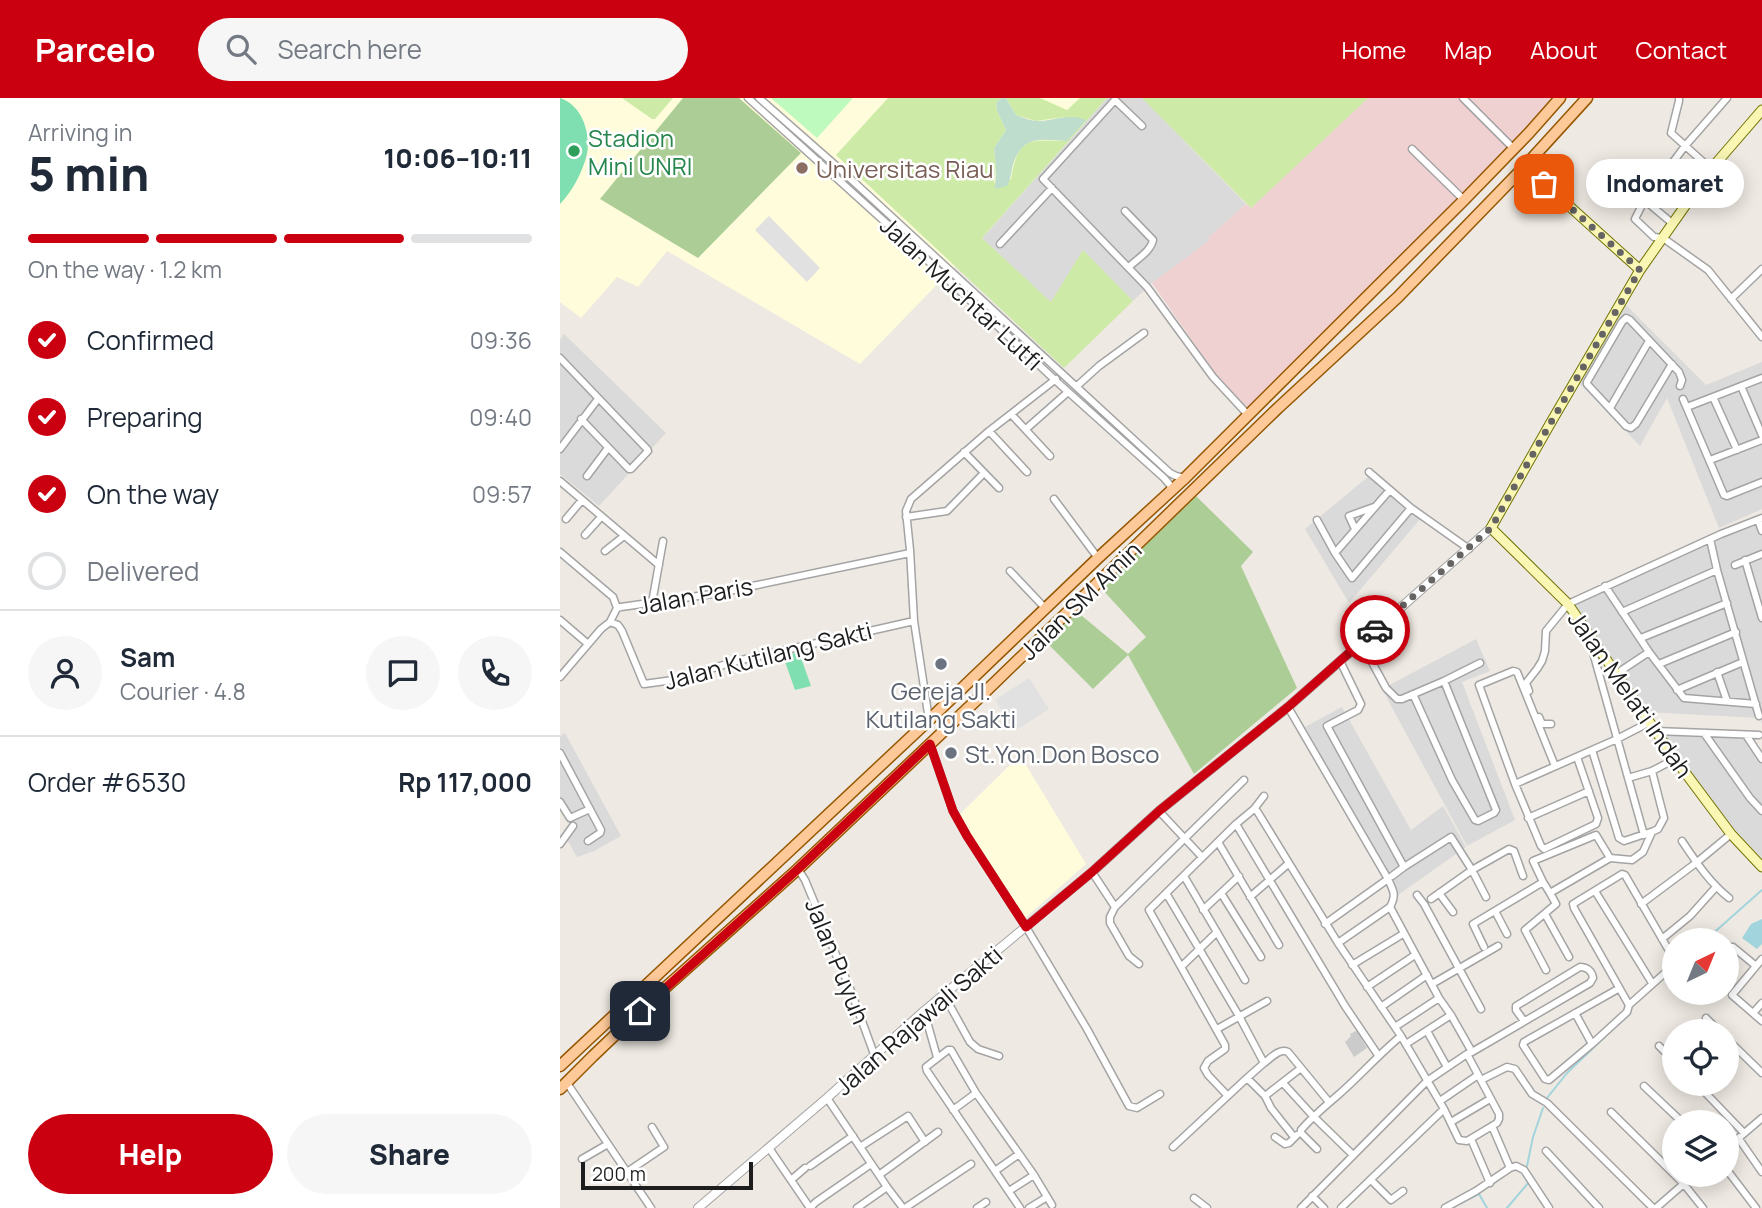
<!DOCTYPE html>
<meta charset="utf-8">
<style>
:root{--surface:#fff;--page:#f6f6f7;--text:#1f2937;--muted:#747a83;--line:#e0e1e3;--accent:#ca0011}
body{margin:0;font-family:Manrope,sans-serif;background:var(--page);color:var(--text);height:100vh;display:flex;flex-direction:column;font-size:26px;white-space:nowrap}
*{box-sizing:border-box;margin:0}
p{font-size:23px;color:var(--muted)}
.icon{flex:none;width:38px;height:38px;fill:none;stroke:currentColor;stroke-width:2;stroke-linecap:round;stroke-linejoin:round}
.map{position:relative;flex:1;overflow:hidden}
.panel{display:flex;flex-direction:column;background:var(--surface);width:560px}
.panel>*{flex:none}
.needle{width:46px;rotate:43deg}
.buttons{position:absolute;left:1102px;top:830px;display:grid;gap:14px}
.buttons a{display:grid;place-items:center;width:77px;height:77px;border-radius:50%;background:var(--surface);box-shadow:0 4px 18px #0003;font-size:35px}
.scale{position:absolute;left:21px;bottom:18px;width:172px;box-sizing:border-box;padding-left:7px;border:4px solid #1d1d1d;border-top:0;font-size:19px;line-height:24px;white-space:nowrap;color:#1d1d1d;-webkit-text-stroke:5px #fff;paint-order:stroke}
.pin{position:absolute;display:grid;place-items:center;width:60px;height:60px;color:#fff;margin:-30px;border-radius:14px;box-shadow:0 4px 10px #0006}
.courier{position:absolute;display:grid;place-items:center;width:70px;height:70px;margin:-35px;border:5px solid #ca0011;border-radius:50%;background:#fff;color:#222;box-shadow:0 2px 9px #0007}
.bubble{position:absolute;height:49px;border-radius:24px;background:var(--surface);box-shadow:0 4px 18px #0003;font-size:23px;font-weight:800;line-height:49px;text-align:center}
.summary em{font-style:normal;font-weight:800}
.summary div{display:flex;flex-direction:column-reverse}
.summary{display:flex;align-items:center;justify-content:space-between;height:119px;padding:0 28px}
h1{font-size:46px;font-weight:800;line-height:52px}
.bar{display:grid;grid-template-columns:repeat(4,1fr);gap:10px 7px;align-content:center;height:84px;padding:0 28px}
.bar i{height:9px;border-radius:5px;background:var(--line)}
.bar .on{background:var(--accent)}
.bar p{grid-column:span 4}
.line{display:flex;align-items:center;gap:18px;padding:0 28px;border-top:2px solid var(--line)}
.line div{flex:1}
.round{display:grid;place-items:center;flex:none;width:74px;height:74px;border-radius:37px;background:var(--page)}
ol{padding:0 28px;list-style:none}
li{display:flex;align-items:center;gap:21px;height:77px}
li p{margin-inline-start:auto}
li .icon{padding:7px;border-radius:50%;background:var(--accent);color:#fff;stroke-width:4}
li:last-child{color:var(--muted)}
li i{width:38px;height:38px;border:4px solid var(--line);border-radius:50%}
.button{display:flex;gap:14px;margin-top:auto;padding:14px 28px}
.button a{flex:1;height:80px;border-radius:42px;background:var(--accent);color:#fff;font-size:28px;font-weight:800;line-height:80px;text-align:center}
.button a+a{background:var(--page);color:var(--text)}
header{display:flex;align-items:center;gap:42px;box-sizing:border-box;height:98px;padding:0 35px;background:var(--accent);color:#fff}
header strong{font-size:33px}
nav{display:flex;gap:38px;margin-inline-start:auto;font-size:24px}
.search{width:490px;height:63px;background:var(--page);display:flex;align-items:center;gap:18px;box-sizing:border-box;padding:0 24px;border-radius:38px;color:var(--muted);font-size:26px}
main{display:flex;flex:1;min-height:0}
.map>svg:first-child{display:block}
.residential{fill:#dbdada}
.commercial{fill:#f0d1d2}
.education{fill:#fffcdb}
.religious{fill:#cbcbcb}
.grass{fill:#cdeaa7}
.forest{fill:#acce96}
.wetland{fill:#bfddcc}
.park{fill:#befabe}
.pitch{fill:#7fdfb1}
.parking{fill:#e1e1e1}
.water{fill:#a2d4dd}
.lines{fill:none;stroke-linecap:round;stroke-linejoin:round}
.stream{stroke:#a2d4dd;stroke-width:2}
.minor-casing{stroke:#a4a4a4;stroke-width:9}
.tertiary-casing{stroke:#a4a4a4;stroke-width:10}
.secondary-casing{stroke:#727404;stroke-width:11}
.primary-casing{stroke:#965700;stroke-width:13}
.minor{stroke:#fff;stroke-width:6}
.tertiary{stroke:#fff;stroke-width:8}
.secondary{stroke:#faf7b5;stroke-width:9}
.primary{stroke:#fdc999;stroke-width:10}
.done{stroke:#666462;stroke-width:7;stroke-dasharray:0 12.6}
.route{stroke:#ca0011;stroke-width:9}
.leisure-dot{fill:#2e9e5b;stroke:#fff;stroke-width:2.5}
.education-dot{fill:#8d6e63;stroke:#fff;stroke-width:2.5}
.worship-dot{fill:#6b7280;stroke:#fff;stroke-width:2.5}
.labels{text-anchor:middle;dominant-baseline:central;stroke-width:5;stroke-linejoin:round;paint-order:stroke}
.leisure-label{font-size:24px;fill:#27864d;stroke:#fff;text-anchor:start}
.education-label{font-size:24px;fill:#785e54;stroke:#fff;text-anchor:start}
.street-label{font-size:24px;fill:#1d1d1d;stroke:#fff}
.worship-label{font-size:24px;fill:#5b616d;stroke:#fff}
</style>
<header>
<strong>Parcelo</strong>
<div class="search"><svg class="icon" aria-label="search" viewBox="0 0 24 24"><circle cx="10" cy="10" r="6"/><path d="M15 15l6 6"/></svg>Search here</div>
<nav><a>Home</a><a>Map</a><a>About</a><a>Contact</a></nav>
</header>
<main>
<section class="panel">
<div class="summary"><div><h1>5 min</h1><p>Arriving in</p></div><em>10:06–10:11</em></div>
<div class="bar"><i class="on"></i><i class="on"></i><i class="on"></i><i></i><p>On the way · 1.2 km</p></div>
<ol>
<li><svg class="icon" aria-label="check" viewBox="0 0 24 24"><path d="M5 12l5 5 9-10"/></svg>Confirmed<p>09:36</p></li>
<li><svg class="icon" aria-label="check" viewBox="0 0 24 24"><path d="M5 12l5 5 9-10"/></svg>Preparing<p>09:40</p></li>
<li><svg class="icon" aria-label="check" viewBox="0 0 24 24"><path d="M5 12l5 5 9-10"/></svg>On the way<p>09:57</p></li>
<li><i></i>Delivered</li>
</ol>
<div class="line" style="height:126px"><a class="round"><svg class="icon" aria-label="person" viewBox="0 0 24 24"><circle cx="12" cy="8" r="4"/><path d="M4 21q1-7 8-7t8 7"/></svg></a><div><b>Sam</b><p>Courier · 4.8</p></div><a class="round"><svg class="icon" aria-label="chat" viewBox="0 0 24 24"><path d="M4 5h16v11H9l-5 4z"/></svg></a><a class="round"><svg class="icon" aria-label="phone" viewBox="0 0 24 24"><path d="M5 4h4l2 5-3 2q2 4 5 5l2-3 5 2v4C11 20 4 13 5 4z"/></svg></a></div>
<div class="line" style="height:91px"><div>Order #6530</div><b>Rp 117,000</b></div>
<div class="button"><a>Help</a><a>Share</a></div>
</section>
<div class="map">
<svg width="1202" height="1110" viewBox="0 0 1202 1110">
<rect width="100%" height="100%" fill="#eee9e2"/>
<path class="residential" d="M547 0H582L686 106 648 140 650 142 592 185 573 203 523 152 491 205 422 140Z
M1065 206 1146 287 1202 264V411L1159 430 1107 300 1080 348 1019 285Z
M4 236 106 335 39 408 0 376V242Z
M809 378 861 420 789 505 745 431Z
M1202 418V626L1200 620 1086 614 1008 502 1147 438Z
M916 541 930 573 902 584 955 722 907 748 822 591Z
M782 609 851 732 883 708 906 749 838 797 745 629Z
M1101 633 1186 638 1202 663V760L1158 714Z
M5 635 61 738 34 753 17 759 5 738 16 728 0 702V638Z"/>
<path class="commercial" d="M808 0H995L967 33 814 187 686 311 660 282 592 185 650 142 648 140 686 106 691 110Z"/>
<path class="education" d="M0 0H547L422 140 300 266 107 153 78 189 57 179 21 220 0 204Z
M460 657 526 766 463 822 399 717Z"/>
<path class="religious" d="M798 932 801 936V940L807 950 794 959 785 944 791 938 790 936Z"/>
<path class="grass" d="M62 0H113L95 21H92Z
M328 0H441L436 5 437 13 446 32 434 50 436 69 434 85 451 81C458 38 469 42 507 43L504 19 476 23 456 17 446 0H480L507 12 520 0H547L422 140 491 204 523 152 573 203 504 270 276 57Z
M582 0H808L691 110Z"/>
<path class="forest" d="M123 0H179L241 55 138 160 40 101Z
M635 397 693 454 681 468 737 590 634 676 568 557 533 591 486 544 516 513 568 556 586 539 540 489Z"/>
<path class="wetland" d="M441 0H446L456 17C464 20 472 23 479 23 495 22 511 15 526 22L507 43C484 42 466 36 455 61 451 70 452 79 447 88L435 91 436 69 434 50 446 32 437 13 436 5Z"/>
<path class="park" d="M211 0H293L257 40Z"/>
<path class="pitch" d="M0 0C22 7 31 35 27 56 23 73 12 94 0 106Z
M239 554 251 588 235 592 223 558Z"/>
<path class="parking" d="M209 118 260 170 247 184 195 132Z
M469 580 489 611 455 633 435 602Z"/>
<path class="water" d="M1202 821V846L1197 851 1182 840 1191 826Z"/>
<g class="lines">
<path class="stream" d="M1149 839 1202 792
M1083 898 1095 888
M987 1000 1007 975 1054 930
M967 1068 973 1039 983 1010
M901 1105 919 1096 927 1110
M947 1110 969 1084"/>
<g class="minor-casing">
<path id="minor" d="M188 0 367 162 495 282 604 380 610 387 611 393
M199 0 282 73 610 375 616 378 625 380
M903 0 954 51
M1119 0V3L1111 35 1151 71
M1167 0 1125 48 1084 103 1075 121 1094 139 1103 140 1148 172 1202 239
M582 28 555 2 483 81 587 189 653 279 689 318
M852 51 904 102
M1070 90 1112 125
M565 113 593 142C591 153 577 161 569 169
M440 146 492 90
M1171 201 1202 171
M0 260 87 351 88 353 71 371H69L21 321
M1112 266 1076 326 1071 330 1066 328 1027 286V284L1062 224 1066 220 1070 222 1119 274 1122 282 1120 288
M517 288 539 268 584 235
M1181 288 1202 337
M1153 299 1177 352
M1123 301 1164 397 1167 398 1202 384
M1127 309 1202 280
M1050 310 1089 243
M451 316 490 358
M466 331 508 294
M429 333 467 374
M0 351 38 301
M404 354 439 390
M1150 362 1202 342
M809 374 851 410 909 451
M27 378 48 350
M0 383 99 467
M494 401 538 460
M346 419 387 413 424 375
M6 421 22 402
M757 422 775 455 792 480 851 410
M1198 422 1202 433
M795 431 789 418 814 409
M25 437 41 419
M1150 441 1157 472 1199 618
M45 453 64 438
M0 454 53 499 57 510
M775 455 829 393
M1185 462 1202 520
M1175 467 1202 456
M450 473 485 510
M1045 488 1089 554 1124 600 1196 606
M92 505 103 443
M1062 514 1157 472
M0 522 28 546
M50 524 57 510 61 509 159 495 350 455
M1029 540 1084 737
M1081 540 1167 505
M801 544 826 590 837 601H842L884 583 936 712 934 715 918 723 915 722 892 682 853 596
M780 563 801 606 798 612 767 628 844 769 891 739 912 772 926 799
M1099 566 1176 534
M1157 574 1167 603
M1056 576 1089 554
M0 579 41 531 50 524 58 527 62 533 84 586 113 582 177 563 354 523
M884 583 920 565
M1117 592 1183 564
M969 593 966 585 977 571 982 563 985 553 986 533 1008 506 1161 436 1202 420
M728 609 828 781C833 793 837 796 830 809L879 900 891 917 912 954
M979 619 982 626H991
M369 622 354 523 350 452 346 413 351 401 429 333 496 281
M1096 633 1199 637
M1144 635 1190 700 1202 713
M1186 637 1202 661
M370 646 393 713 407 738 466 829 527 931 569 1008 577 1010 600 996
M1032 652 1059 740 1064 743 1094 733 1098 731 1104 720 1092 673
M0 655 41 732 40 735 28 743
M995 668 957 574 953 573 919 587 955 686 981 748 984 751 1036 726 1038 720 1017 659
M1068 680 1092 673 1115 661
M955 686 1057 641 1090 624
M0 704 10 720 30 711
M694 711 697 713 778 845 841 938 884 1011 899 1042 907 1043 937 1025 939 1021V1016L907 956
M599 713 642 759
M968 720 1029 693
M676 726 785 908 818 957
M1122 743C1136 764 1149 784 1169 800
M658 744 719 847
M0 746 13 728
M238 771 245 782 291 893 314 956
M532 774 555 809
M624 778 685 882
M832 778 844 769
M983 784 973 763 1036 737 1050 760
M1035 793 1092 885
M606 795 679 918 704 965 687 980 705 998 741 970
M661 795 701 859
M879 795 893 814
M857 797 864 806 921 911
M690 799 728 766
M871 801 912 772 949 751 954 753 963 778
M1081 806 1136 765 1171 736
M643 812 679 778
M935 813 947 836
M985 816 1009 859
M765 826 828 781
M1102 841 1130 818 1156 789
M1143 842 1147 838
M778 845 830 809
M924 849 913 826 983 784 990 795
M1167 849H1173L1196 868
M1202 861 1172 897 1202 923
M579 866 569 858 550 825V819L555 809 684 682
M792 867 843 836
M621 869 657 834
M986 872 965 832 996 806 990 795 1050 760 1072 762 1083 754 1092 734
M872 886 938 848
M807 889 855 857
M1058 891 964 944 963 947 985 981 989 982 1032 946 1067 914 1069 907 1115 866
M384 897 410 944 418 951 439 958
M1069 907 1014 810 1013 806 1062 776 1065 777 1115 863
M821 909 867 877
M364 913 377 959
M1015 915 1032 946
M1193 915 1202 905
M1146 920 1159 933
M835 929 879 900
M657 931 707 903
M867 933 887 969
M1167 941 1202 975
M846 946 891 917
M1099 948 1115 964
M704 965C711 960 719 950 728 954L769 1004
M921 982 947 969 955 971 972 996 987 1005 1093 1110
M7 985 91 1110
M723 985 753 1018 793 1057
M1136 985 1184 1035
M1084 988 1122 1024
M667 997 648 977 644 970 648 963 665 951V947L589 812 676 726 694 711 704 698
M705 998 711 1010 734 1039
M267 1000 327 1089 343 1110
M880 1003 918 977
M393 1012 416 995
M1051 1014 1123 1085 1143 1110
M891 1024 930 1001
M932 1028 950 1070
M715 1039 725 1046 729 1045 737 1037
M911 1041 930 1085
M1179 1041 1202 1074
M300 1049 348 1018 365 1044
M613 1049 687 980
M209 1050 250 1110
M1167 1050 1202 1020
M757 1051 741 1035V1032C752 1019 764 1009 777 998 799 979 818 957 841 938
M986 1053 1039 1110
M22 1061 48 1046
M250 1068 293 1038
M1167 1072 1196 1110
M435 1073 459 1056
M67 1074 104 1049 92 1029
M319 1077 378 1034
M231 1082 245 1070
M811 1082 831 1102 843 1093
M449 1093 474 1077
M752 1098 764 1110
M634 1100 647 1110
M250 1110 256 1104 311 1066
M297 1110 327 1089
M345 1110 411 1066
M417 1110 426 1104
M460 1110 367 973 366 969 388 952H391L416 995 474 1077 492 1107
M469 1110 487 1099
M741 1110 867 983 907 956 912 954 1030 885 1033 880C1032 873 1027 869 1020 869L956 908V912L964 923
M781 1110 884 1011
M885 1110 916 1093 950 1070 956 1068 964 1072 989 1110
M1096 1110 1135 1076"/>
</g>
<g class="tertiary-casing">
<path id="tertiary" d="M138 1110 267 1000 364 913 532 774 599 713 728 609 931 430"/>
</g>
<g class="secondary-casing">
<path id="secondary" d="M1202 12 1151 71 1080 172 990 326 931 430 1008 506 1115 661 1171 736 1202 769
M965 68 1080 172"/>
</g>
<g class="primary-casing">
<path id="primary" d="M0 968 369 622 538 460 625 380 904 102 969 35 1000 0
M0 991 33 958 96 898 238 771 425 594 718 310 838 199 965 68 1027 0"/>
</g>
<use href="#minor" class="minor"/>
<use href="#tertiary" class="tertiary"/>
<use href="#secondary" class="secondary"/>
<use href="#primary" class="primary"/>
</g>
<g class="lines">
<path class="done" d="M815 532 931 430 990 326 1080 172 984 86"/>
<path class="route" d="M80 913 238 771 370 646 393 713 407 738 466 829 532 774 599 713 728 609 815 532"/>
</g>
<circle class="leisure-dot" cx="14" cy="53" r="7"/>
<circle class="education-dot" cx="242" cy="70" r="7"/>
<g class="worship-dot">
<circle cx="381" cy="566" r="7"/>
<circle cx="391" cy="655" r="7"/>
</g>
<g class="labels">
<g class="leisure-label">
<text x="28" y="39">Stadion<tspan x="28" dy="28">Mini UNRI</tspan></text>
</g>
<g class="education-label">
<text x="256" y="70">Universitas Riau</text>
</g>
<g class="street-label">
<text transform="translate(402 195) rotate(43)">Jalan Muchtar Lutfi</text>
<text transform="translate(135 497) rotate(-10)">Jalan Paris</text>
<text transform="translate(520 502) rotate(-44)">Jalan SM Amin</text>
<text transform="translate(208 557) rotate(-14)">Jalan Kutilang Sakti</text>
<text transform="translate(1071 596) rotate(55)">Jalan Melati Indah</text>
<text transform="translate(278 863) rotate(68)">Jalan Puyuh</text>
<text transform="translate(358 922) rotate(-41)">Jalan Rajawali Sakti</text>
</g>
<g class="worship-label">
<text x="381" y="592">Gereja Jl.<tspan x="381" dy="28">Kutilang Sakti</tspan></text>
<text x="405" y="655" text-anchor="start">St.Yon.Don Bosco</text>
</g>
</g>
</svg>
<div class="buttons">
<a><svg class="needle" viewBox="-14 -14 28 28"><path d="M0-13l5 13h-10z" fill="#e53935"/><path d="M0 13l5-13h-10z" fill="#747a83"/></svg></a>
<a><svg class="icon" aria-label="locate" viewBox="0 0 24 24"><circle cx="12" cy="12" r="6"/><path d="M12 2v4M12 18v4M2 12h4M18 12h4"/></svg></a>
<a><svg class="icon" aria-label="layers" viewBox="0 0 24 24"><path d="M12 4l9 5-9 5-9-5zM3 14l9 5 9-5"/></svg></a>
</div>
<div class="scale">200 m</div>
<div class="pin" style="left:984px;top:86px;background:#ea580c"><svg class="icon" aria-label="bag" viewBox="0 0 24 24"><path d="M5 8h14l-1 12H6zM9 8a3 3 0 0 1 6 0"/></svg></div>
<div class="pin" style="left:80px;top:913px;background:#1f2937"><svg class="icon" aria-label="home" viewBox="0 0 24 24"><path d="M3 11l9-7 9 7M6 9v11h12V9"/></svg></div>
<div class="courier" style="left:815px;top:532px"><svg class="icon" aria-label="car" viewBox="0 0 24 24"><path d="M5 17H2v-5l4-1 3-4h7l3 4 3 1v5h-3M9 17h6M6 11h13"/><circle cx="7" cy="17" r="2"/><circle cx="17" cy="17" r="2"/></svg></div>
<div class="bubble" style="left:1026px;top:61px;width:158px">Indomaret</div>
</div>
</main>
